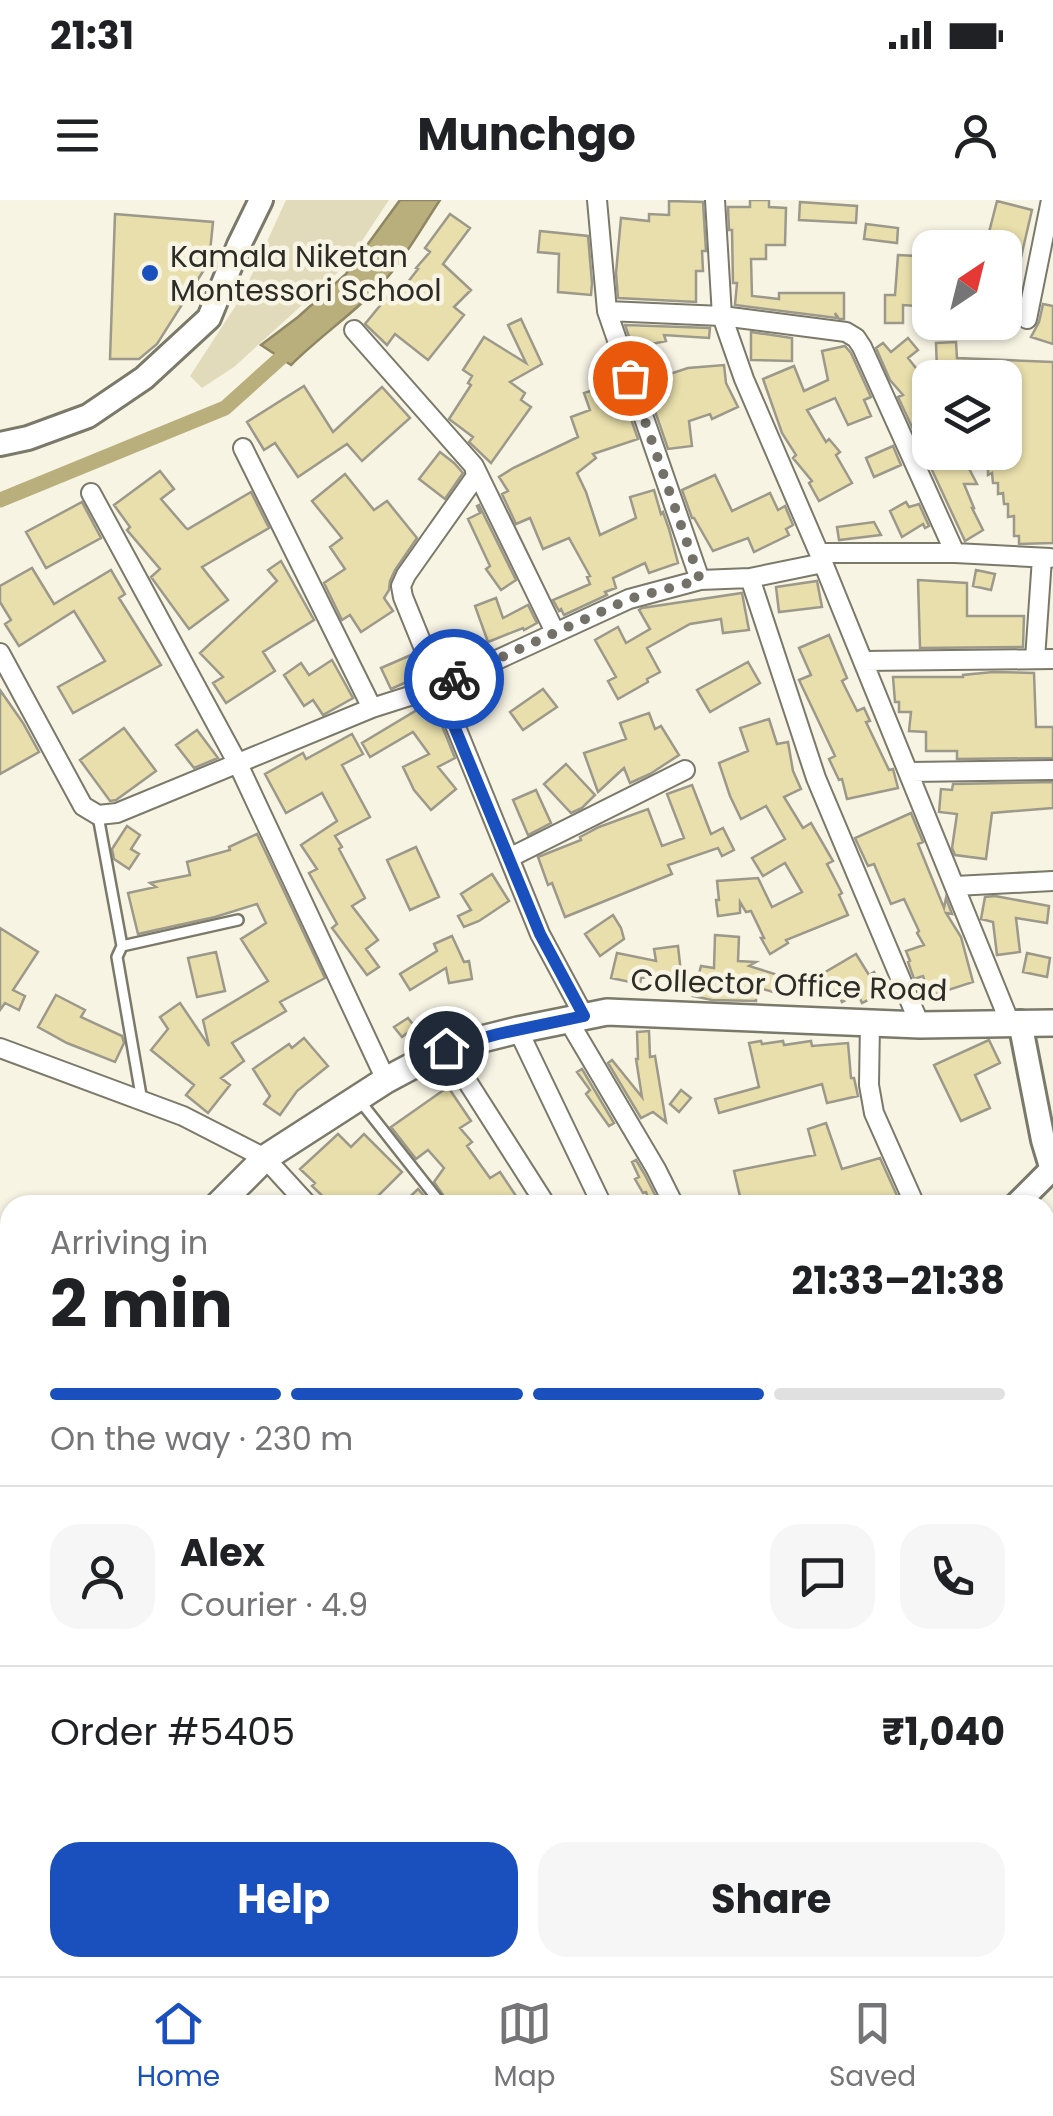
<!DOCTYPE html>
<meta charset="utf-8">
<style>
:root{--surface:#fff;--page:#f6f6f6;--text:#202124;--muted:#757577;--line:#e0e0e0;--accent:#1a50bd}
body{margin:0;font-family:Poppins,sans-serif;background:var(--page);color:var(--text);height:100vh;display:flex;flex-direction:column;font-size:38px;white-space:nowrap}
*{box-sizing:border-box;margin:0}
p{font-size:32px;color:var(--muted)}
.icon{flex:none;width:55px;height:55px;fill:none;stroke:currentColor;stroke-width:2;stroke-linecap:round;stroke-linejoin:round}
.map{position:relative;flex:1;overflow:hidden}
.panel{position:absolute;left:0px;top:995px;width:1055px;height:782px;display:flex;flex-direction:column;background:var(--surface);border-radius:30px 30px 0 0;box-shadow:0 2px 8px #0004}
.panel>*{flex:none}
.needle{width:65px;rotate:35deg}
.fabs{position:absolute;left:912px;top:30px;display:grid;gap:20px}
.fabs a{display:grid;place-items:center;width:110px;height:110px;border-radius:20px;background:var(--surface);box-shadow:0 2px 8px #0004;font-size:50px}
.pin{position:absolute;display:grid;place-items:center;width:85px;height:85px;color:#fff;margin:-42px;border:5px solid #fff;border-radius:50%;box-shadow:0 2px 10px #0007}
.courier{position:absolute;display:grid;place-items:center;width:100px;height:100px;margin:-50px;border:8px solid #1a50bd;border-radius:50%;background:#fff;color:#222;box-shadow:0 2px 12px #0007}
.summary em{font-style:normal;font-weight:700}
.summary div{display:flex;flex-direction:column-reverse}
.summary{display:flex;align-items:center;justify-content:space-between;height:170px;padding:0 50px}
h1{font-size:65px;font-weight:700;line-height:75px}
.bar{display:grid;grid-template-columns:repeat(4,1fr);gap:15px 10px;align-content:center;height:120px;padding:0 50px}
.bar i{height:12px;border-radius:8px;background:var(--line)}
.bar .active{background:var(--accent)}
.bar p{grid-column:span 4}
.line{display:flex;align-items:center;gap:25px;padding:0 50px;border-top:2px solid var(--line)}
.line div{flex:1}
.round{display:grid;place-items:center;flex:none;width:105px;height:105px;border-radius:30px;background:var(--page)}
.primary-button{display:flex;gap:20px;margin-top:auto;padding:20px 50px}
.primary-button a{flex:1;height:115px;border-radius:30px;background:var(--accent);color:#fff;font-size:40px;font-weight:700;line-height:115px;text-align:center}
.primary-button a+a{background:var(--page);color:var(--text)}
.status{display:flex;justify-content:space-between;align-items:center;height:70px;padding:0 50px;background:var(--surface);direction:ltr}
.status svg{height:28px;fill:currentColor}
header{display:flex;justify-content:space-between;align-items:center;height:130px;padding:0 50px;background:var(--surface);font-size:45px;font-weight:700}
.menu{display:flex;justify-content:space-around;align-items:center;height:140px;border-top:2px solid var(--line);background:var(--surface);font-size:28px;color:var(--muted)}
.menu a{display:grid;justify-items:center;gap:5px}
.menu .active{color:var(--accent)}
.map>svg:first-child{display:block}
.green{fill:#e1dbbc}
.water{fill:#b9af7d;stroke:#8f8763;stroke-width:2.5}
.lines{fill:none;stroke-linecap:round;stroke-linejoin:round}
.canal{stroke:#b9af7d;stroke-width:15}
.building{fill:#e9dfac;stroke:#9c998a;stroke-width:2.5}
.service-casing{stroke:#7b796a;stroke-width:14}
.minor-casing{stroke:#7b796a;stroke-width:22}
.tertiary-casing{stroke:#7b796a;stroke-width:28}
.secondary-casing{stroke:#7b796a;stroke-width:30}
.service{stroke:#fff;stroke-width:9}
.minor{stroke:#fff;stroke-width:18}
.tertiary{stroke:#fff;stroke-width:22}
.secondary{stroke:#fff;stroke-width:25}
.done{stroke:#737168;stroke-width:10;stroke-dasharray:0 18}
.route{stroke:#1a50bd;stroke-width:12}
.poi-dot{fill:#1a50bd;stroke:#f7f4e4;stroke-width:4}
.labels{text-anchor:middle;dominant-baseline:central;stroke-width:9;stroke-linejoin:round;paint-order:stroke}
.poi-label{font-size:30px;fill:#2c2b25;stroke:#f7f4e4;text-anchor:start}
.street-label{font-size:30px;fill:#2c2b25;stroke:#f7f4e4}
</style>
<div class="status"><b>21:31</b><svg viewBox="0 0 49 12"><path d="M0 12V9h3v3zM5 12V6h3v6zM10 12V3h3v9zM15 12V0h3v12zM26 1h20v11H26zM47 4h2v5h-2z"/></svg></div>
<header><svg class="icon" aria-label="menu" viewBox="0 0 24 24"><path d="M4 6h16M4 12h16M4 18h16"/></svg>Munchgo<svg class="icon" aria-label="person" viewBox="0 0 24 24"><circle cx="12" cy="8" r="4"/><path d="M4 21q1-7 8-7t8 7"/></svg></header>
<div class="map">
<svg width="1053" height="1776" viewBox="0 0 1053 1776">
<rect width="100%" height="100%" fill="#f7f4e4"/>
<path class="green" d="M286 0H389L346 65 234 167 202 188 190 176 242 96Z"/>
<path class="water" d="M400 0H440C424 24 409 51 391 73 362 108 323 133 291 165L261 145 298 117 346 74Z"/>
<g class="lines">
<path class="canal" d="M0 300 225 208 294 146"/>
</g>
<path class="building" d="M750 0H769V7L786 8 785 45H766V59H751L752 96 779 99V93H844V119H839L835 113 837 118 735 105 737 83H733L732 30H729L728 7H750Z
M669 1 703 2 706 51H702L703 71H696V102L618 98 616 73 621 18 649 21V14L669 15Z
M997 1 1032 10 1018 70 1005 66V48H985Z
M800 2 857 6 856 23 799 20Z
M115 14 213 22 209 62 157 144 139 159H110Z
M450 14 470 28 443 64 471 90 454 107 464 115 428 160 395 134 387 145 365 124 392 91 397 96 418 69 416 68 430 52 425 48Z
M866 24 898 28 897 43 864 39Z
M540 31 588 36 592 83 591 95 558 92 559 54 538 52Z
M898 55 917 56 916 106 903 105V123H885V95H895Z
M1005 97 1018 100 1015 118 1016 125 1005 123Z
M1043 104 1053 106V144L1031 137 1039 122Z
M521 119 542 164 510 182 525 193 521 200 531 207 491 263 469 242 473 237 449 219 471 185 468 183 472 176 463 170 484 137 526 163 508 125Z
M625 125 710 128 709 138 664 135 666 141 633 148Z
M751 132 792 138V161L751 160Z
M908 138 918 150 908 158 930 186V252H928H954L959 264 965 261 977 284H964L974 308H972L983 330 965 341 898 197 903 195 890 180 876 148 883 143 891 152Z
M956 142 957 158 1053 162V343L1019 344V336H1014V316L1008 317V304H1004L1003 293 998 294V283H993L992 273 988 275V255H1005V178H967V171L937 172 936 143Z
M845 146 851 153 871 197 864 200 871 216 848 225 835 198 807 210 826 242 829 239 840 252 836 255 852 283 819 301 809 283 812 281 793 258 796 255 782 233 763 179 794 166 804 191 828 180 822 151Z
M724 165 726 183 738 207 712 219 710 214 689 221 692 246 668 249 645 182 688 168Z
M618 182 638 239 593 254 596 258 577 273 586 292 600 335 636 318 630 297 654 290 661 314 663 312 669 329 678 363 649 373 645 363 613 378 616 388 605 392 607 395 564 415 561 409 559 411 553 400 590 384 587 377 590 376 569 338 543 349 530 318 516 324 502 294 508 291 499 277 513 268 578 237 571 217 590 210 584 193Z
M304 186 333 232 382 187 410 218 362 261 347 244 298 277 275 243 264 250 247 222Z
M893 246 901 265 874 277 866 258Z
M440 252 454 263 463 273 445 299 419 279Z
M160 271 174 289 161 299 186 328 188 329 251 292 269 328 202 367 228 400 189 429 151 377 160 369 127 330 130 327 114 305Z
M345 274 374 310 387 301 417 338 395 370 390 381 389 390 384 398 393 411 361 432 350 415 342 420 324 383 345 369 330 347 342 338 312 301Z
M715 275 732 311 770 293 778 310 785 306 793 325 786 329 789 335 754 352 748 338 713 351 694 318H692L682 290Z
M82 302 101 338 46 368 26 332Z
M906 302 909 307 919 304 929 326 925 328 923 324 902 337 890 311Z
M479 305 516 380 501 390 486 369 490 366 468 319 480 313 477 306Z
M874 322 881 335 839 340 837 327Z
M281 361 314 420 263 452 275 471 226 503 213 483 223 477 200 453 277 381 268 370Z
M32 368 54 404 111 370 125 394 119 398 161 465 73 513 58 487 105 461 74 411 19 446 5 424 11 420 0 402V386Z
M976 370 995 374 991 390 973 386Z
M918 380 967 383V416H1024L1023 447 920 448Z
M817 381 822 407 779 412 776 387Z
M742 393 749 430 723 433 721 419 690 424 647 448 660 472 647 479 648 482 618 499 608 481 616 477 595 440 618 427 626 443 650 429 639 410 642 408Z
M496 398 503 418 528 405 537 423 524 430 523 428 488 442 475 406Z
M829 435 847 478 842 481 857 511 864 508 870 521 866 522 889 570 893 569 898 588 847 599 842 579 839 580 829 559 835 556 799 480 811 475 799 448Z
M411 455 420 476 391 489 381 468Z
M332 460 353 498 323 515 313 500 304 506 284 475 301 463 309 475Z
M748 462 760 483 710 512 697 490Z
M993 472 1034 473 1036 527H1053V558L957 559V551H926V532L909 531 911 512H899V502H895L893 477H963V475Z
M543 489 557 507 523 530 510 512Z
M0 490 23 523 39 552 0 574Z
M427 504 440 521 455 558 438 567 456 589 431 610 414 590 403 567 429 554 413 532 370 557 362 543Z
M649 513 655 529 661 526 679 555 650 574 630 583 624 568 598 592 584 553 626 539 620 523Z
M769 519 777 544 788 542 793 571 801 589 784 597 803 628 811 623 833 661 827 664 842 693 839 695 848 715 786 740 788 743 770 754 761 738H764L751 711 746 712 740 702V713L718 716 716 700H719L717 681 758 678 772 707 802 692 785 663 763 676 752 658 785 639 766 606 741 619 730 596 719 563 748 551 740 528Z
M124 528 156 571 116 600 110 601 80 560Z
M197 530 218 558 194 568 176 545Z
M352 534 363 554 342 565 370 617 335 636 342 647 339 649 365 698 352 706 378 740 366 749 379 767 367 775 332 728 337 724 309 673 317 669 301 645 337 621 322 593 286 613 265 574 303 553 306 559Z
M566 564 595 595 582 608 571 613 544 584Z
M1053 582V608L992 613 986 659 955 655 952 648 957 614 939 612 941 589 952 590 953 584Z
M692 585 711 634 723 628 734 650 722 656 718 648 668 665 672 674 565 717 552 683 548 685 538 657 581 640 580 637 599 627 648 609 662 646 684 638 667 594Z
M536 590 551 623 528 635 513 600Z
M911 613 923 642 918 644 944 708 946 698 952 714 946 713 961 737 973 782 930 796 923 776 914 779 908 762 910 761 906 751 924 745 917 733 919 731 904 699 891 704 874 664 868 666 855 638Z
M127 626 140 635 131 649 139 654 129 669 114 659 112 649Z
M257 634 325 778 280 802 286 811 232 843 244 861 221 878 230 885 208 913 186 895 194 885 151 850 168 829 160 817 180 803 209 846 203 820 268 781 241 739 266 723 257 704 215 717 138 734 128 693 156 687 150 683 190 675 187 662 230 650 229 647Z
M416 647 439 697 410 710 387 660Z
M492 674 509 701 479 721 464 727 458 716 471 710 461 694Z
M995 696 1049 706 1047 723 1016 718 1020 752 997 755 993 722 981 719 985 697Z
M613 715 621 728 624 739 600 756 585 734Z
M0 728 38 752 13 790 25 796 19 810 5 803 0 810Z
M715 735 739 737 738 761 756 762 749 766 778 775 773 792 756 787V801L712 800 693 796 701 766 714 768Z
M452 736 464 762 469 761 472 779 449 783 446 768 410 790 400 774 437 751 434 744Z
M678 746 681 773 641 778 640 784 611 778 617 753 656 761 654 749Z
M216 752 225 791 197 797 188 758Z
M1027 753 1050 758 1047 777 1023 772Z
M856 754 869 775 874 772 885 792 862 803 858 794 842 802 836 790 828 795 817 777Z
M56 795 85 810 81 817 122 836 124 843 115 862 67 843 38 827Z
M408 818 415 827 402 837 394 827Z
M649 831 650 857 655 856 666 922 653 912 641 918 608 863 612 860 642 897 636 859H638L637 832Z
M304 838 328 866 297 891 280 915 264 904 270 896 253 869 289 844 292 848Z
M989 840 1000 863 975 875 990 908 961 921 934 865Z
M761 841 762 844 783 841 784 845 811 841 812 846 848 843 851 878H854L858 896 827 903 822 884 719 913 715 899 759 887 749 843Z
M582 869 614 923 609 926 586 894 590 890 577 872Z
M448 887 471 921 460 928 472 942 467 946 490 978 500 972 522 1005H450L434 982 444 968 428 950 416 959 391 927Z
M681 890 691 898 679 912 670 904Z
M826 923 842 969 880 958 898 998 874 1005H742L734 971 815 955 808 929Z
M338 934 351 947 364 934 402 972 369 1005H332L312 986 315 983 300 969Z
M636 960 645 975 660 1005H651L646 992 643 993 635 979 639 977 632 962Z
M418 989 432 1005H401Z"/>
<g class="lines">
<g class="service-casing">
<path id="service" d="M98 616 122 746
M142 901 117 757 122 746 238 720
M360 901 442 1005"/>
</g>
<g class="minor-casing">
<path id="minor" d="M597 0 607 111
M715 0 722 116 744 179 819 353 1010 823
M1027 119 1051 0
M354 130 474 266 476 276 406 375 401 386 403 397 540 734 584 816
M243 248 372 508
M474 266 555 432
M91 293 238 564 386 880
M955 353 1050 358
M750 378 816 578 920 825
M700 380 607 111 722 116 846 132 856 138 862 147 955 353H819
M0 453 83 606 98 615 117 613 372 508 438 487 629 399 700 380 750 378 823 363
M1035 459 1042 358
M863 461 1053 459
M910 572 1053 570
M509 658 685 570
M955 686 1053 681
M568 820 656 969 674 1005
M870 823 869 885 874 913 915 1005
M518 830 602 1005
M0 848 183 916 265 958 308 1005
M446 848 546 1005
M0 1038 10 1041
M0 1407H10
M561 1768 563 1776
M620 1768 622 1776
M685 1776H694"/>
</g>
<g class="tertiary-casing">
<path id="tertiary" d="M0 244 28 238 88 216 144 178 209 118 239 45 261 0
M1020 822 1043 940 1052 970
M1016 1005 1053 968
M874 1768V1776"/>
</g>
<g class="secondary-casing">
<path id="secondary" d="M218 1005 265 958 386 880 446 848 518 830 607 812 920 825 1053 823
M0 1270 10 1248"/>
</g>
<use href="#service" class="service"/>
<use href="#minor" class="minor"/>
<use href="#tertiary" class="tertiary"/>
<use href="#secondary" class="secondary"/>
</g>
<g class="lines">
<path class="done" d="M454 479 629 399 700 380 630 178"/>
<path class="route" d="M446 848 498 834 584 816 540 734 438 487 454 479"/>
</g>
<circle class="poi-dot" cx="150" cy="73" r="10"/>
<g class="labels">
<g class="poi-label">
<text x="170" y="56">Kamala Niketan<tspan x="170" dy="34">Montessori School</tspan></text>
</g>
<g class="street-label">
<text transform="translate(789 785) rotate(2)">Collector Office Road</text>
</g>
</g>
</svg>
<div class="fabs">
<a><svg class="needle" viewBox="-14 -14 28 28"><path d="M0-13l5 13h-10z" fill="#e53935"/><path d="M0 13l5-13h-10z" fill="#757577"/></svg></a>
<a><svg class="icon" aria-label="layers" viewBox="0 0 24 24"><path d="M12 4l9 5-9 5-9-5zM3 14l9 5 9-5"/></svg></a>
</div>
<div class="pin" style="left:630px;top:178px;background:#ea580c"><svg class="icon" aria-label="bag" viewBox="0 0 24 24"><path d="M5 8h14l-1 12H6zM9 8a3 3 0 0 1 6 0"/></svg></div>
<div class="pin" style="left:446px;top:848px;background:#1f2937"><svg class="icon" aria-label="home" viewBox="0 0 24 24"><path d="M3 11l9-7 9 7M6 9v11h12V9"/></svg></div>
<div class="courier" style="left:454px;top:479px"><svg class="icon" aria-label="bike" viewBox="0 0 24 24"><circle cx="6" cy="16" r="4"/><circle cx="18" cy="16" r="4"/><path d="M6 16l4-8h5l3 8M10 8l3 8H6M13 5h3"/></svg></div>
<section class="panel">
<div class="summary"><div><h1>2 min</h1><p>Arriving in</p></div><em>21:33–21:38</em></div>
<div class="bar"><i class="active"></i><i class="active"></i><i class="active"></i><i></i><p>On the way · 230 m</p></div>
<div class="line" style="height:180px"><a class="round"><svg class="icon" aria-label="person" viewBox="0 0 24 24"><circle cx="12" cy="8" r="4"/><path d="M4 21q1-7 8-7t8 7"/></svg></a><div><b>Alex</b><p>Courier · 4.9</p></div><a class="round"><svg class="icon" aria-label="chat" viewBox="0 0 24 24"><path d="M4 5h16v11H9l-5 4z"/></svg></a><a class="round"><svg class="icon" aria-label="phone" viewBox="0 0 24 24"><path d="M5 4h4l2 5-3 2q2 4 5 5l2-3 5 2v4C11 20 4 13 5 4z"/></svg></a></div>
<div class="line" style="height:130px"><div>Order #5405</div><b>₹1,040</b></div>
<div class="primary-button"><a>Help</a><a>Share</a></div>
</section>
</div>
<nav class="menu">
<a class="active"><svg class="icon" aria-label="home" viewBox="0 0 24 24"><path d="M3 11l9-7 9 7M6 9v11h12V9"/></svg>Home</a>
<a><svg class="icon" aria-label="map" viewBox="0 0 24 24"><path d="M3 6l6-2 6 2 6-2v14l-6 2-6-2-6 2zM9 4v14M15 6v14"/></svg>Map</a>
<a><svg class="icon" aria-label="saved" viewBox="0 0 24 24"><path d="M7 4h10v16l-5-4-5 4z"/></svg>Saved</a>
</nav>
